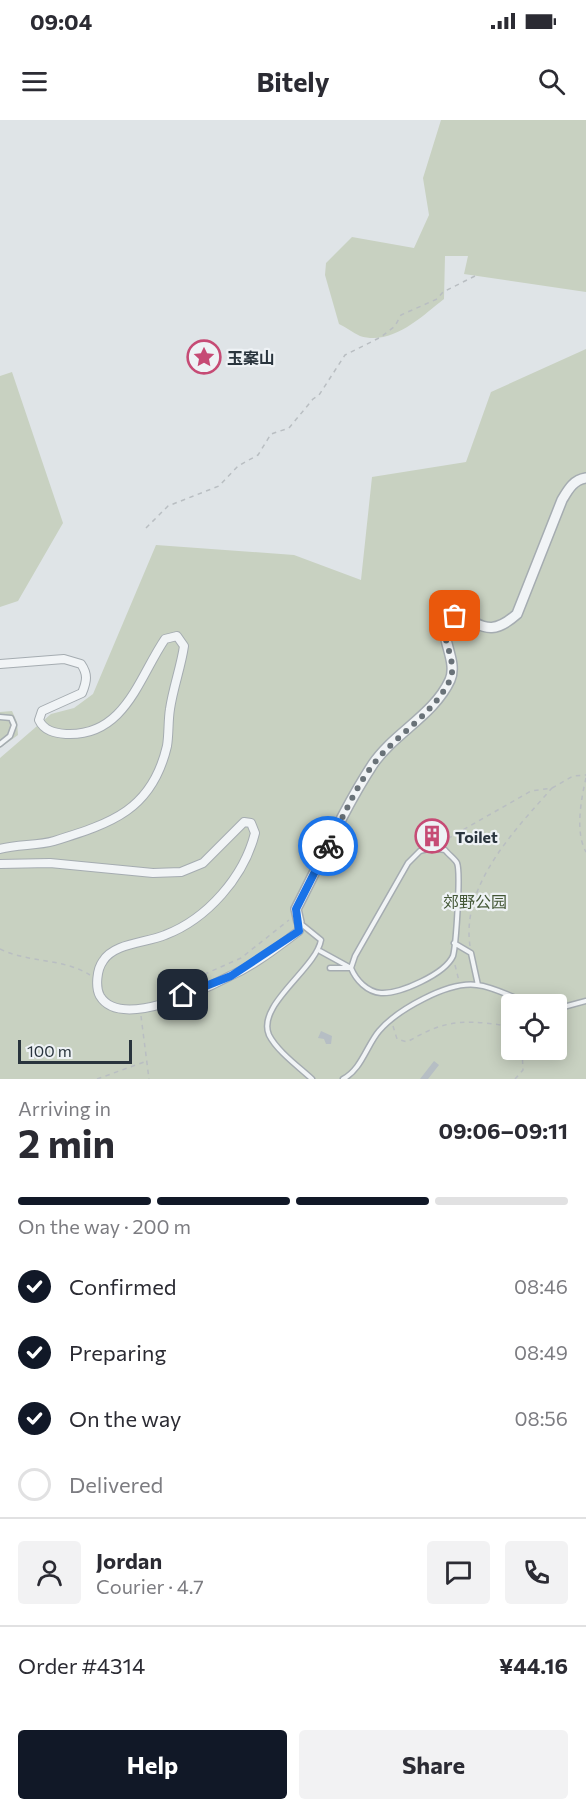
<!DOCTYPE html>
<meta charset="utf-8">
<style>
:root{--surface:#fff;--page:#f2f2f3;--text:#2b2b33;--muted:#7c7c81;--line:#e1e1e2;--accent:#111827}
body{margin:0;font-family:Commissioner,"Noto Sans SC",sans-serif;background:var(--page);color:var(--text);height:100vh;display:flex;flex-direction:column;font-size:22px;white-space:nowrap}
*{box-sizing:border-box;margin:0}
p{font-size:20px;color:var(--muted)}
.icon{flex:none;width:33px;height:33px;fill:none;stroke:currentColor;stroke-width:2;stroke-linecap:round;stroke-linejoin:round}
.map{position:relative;height:959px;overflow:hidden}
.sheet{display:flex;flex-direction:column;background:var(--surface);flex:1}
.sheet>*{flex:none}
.fabs{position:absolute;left:501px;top:874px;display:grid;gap:12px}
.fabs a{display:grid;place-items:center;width:66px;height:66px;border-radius:6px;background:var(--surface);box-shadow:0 3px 15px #0003;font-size:30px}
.scale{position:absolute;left:18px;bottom:15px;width:114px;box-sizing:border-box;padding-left:6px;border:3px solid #29343d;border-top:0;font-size:16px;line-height:21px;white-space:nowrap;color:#29343d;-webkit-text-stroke:4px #eef2f5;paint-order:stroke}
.pin{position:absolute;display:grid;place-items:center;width:51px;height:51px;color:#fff;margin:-26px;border-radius:12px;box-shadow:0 3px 9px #0006}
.courier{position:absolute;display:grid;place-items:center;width:60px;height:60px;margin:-30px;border:4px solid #1a73e8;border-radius:50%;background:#fff;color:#222;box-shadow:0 2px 8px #0007}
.summary em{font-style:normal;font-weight:700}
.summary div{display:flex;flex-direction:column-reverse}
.summary{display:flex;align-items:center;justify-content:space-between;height:102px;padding:0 18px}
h1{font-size:39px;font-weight:700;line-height:45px}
.bar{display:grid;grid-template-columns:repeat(4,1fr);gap:9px 6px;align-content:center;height:72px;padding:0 18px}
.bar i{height:8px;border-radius:4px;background:var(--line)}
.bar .active{background:var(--accent)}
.bar p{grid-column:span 4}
.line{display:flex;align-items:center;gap:15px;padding:0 18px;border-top:2px solid var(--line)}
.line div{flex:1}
.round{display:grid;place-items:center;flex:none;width:63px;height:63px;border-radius:6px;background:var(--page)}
ol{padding:0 18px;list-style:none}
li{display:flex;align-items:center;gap:18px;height:66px}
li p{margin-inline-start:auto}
li .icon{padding:6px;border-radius:50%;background:var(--accent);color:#fff;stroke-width:4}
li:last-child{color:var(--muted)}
li i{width:33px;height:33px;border:3px solid var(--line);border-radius:50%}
.primary-button{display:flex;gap:12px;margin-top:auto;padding:12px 18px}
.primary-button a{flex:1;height:69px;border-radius:6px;background:var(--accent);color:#fff;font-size:24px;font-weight:700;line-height:69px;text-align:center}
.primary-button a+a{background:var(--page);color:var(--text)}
.status{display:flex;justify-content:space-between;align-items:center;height:42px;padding:0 30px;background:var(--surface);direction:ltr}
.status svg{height:16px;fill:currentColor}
header{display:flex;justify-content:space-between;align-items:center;height:78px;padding:0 18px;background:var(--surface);font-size:27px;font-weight:700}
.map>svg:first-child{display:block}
.green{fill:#c8d1c1;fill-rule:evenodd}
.building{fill:#b6bec4}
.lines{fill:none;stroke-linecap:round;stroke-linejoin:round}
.service-casing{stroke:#a5acb1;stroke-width:7}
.minor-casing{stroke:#a5acb1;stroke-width:10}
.tertiary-casing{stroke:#a5acb1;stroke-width:12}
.path{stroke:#b9bec2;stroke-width:1.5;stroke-dasharray:4.5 4.5;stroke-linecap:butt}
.service{stroke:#f1f4f6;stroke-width:4}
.minor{stroke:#f1f4f6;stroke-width:8}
.tertiary{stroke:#f1f4f6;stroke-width:9}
.done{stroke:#697278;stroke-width:6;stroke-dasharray:0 10.8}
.route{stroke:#1a73e8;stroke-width:8}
.labels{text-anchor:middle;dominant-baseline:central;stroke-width:4.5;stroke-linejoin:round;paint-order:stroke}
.poi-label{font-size:16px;font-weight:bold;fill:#29343d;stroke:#eef2f5;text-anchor:start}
.park-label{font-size:16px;fill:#445837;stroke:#eef2f5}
</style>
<div class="status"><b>09:04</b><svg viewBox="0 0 49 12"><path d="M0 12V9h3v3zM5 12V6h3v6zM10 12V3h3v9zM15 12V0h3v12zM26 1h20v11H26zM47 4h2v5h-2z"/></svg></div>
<header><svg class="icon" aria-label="menu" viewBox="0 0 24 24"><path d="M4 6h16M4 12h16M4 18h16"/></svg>Bitely<svg class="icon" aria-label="search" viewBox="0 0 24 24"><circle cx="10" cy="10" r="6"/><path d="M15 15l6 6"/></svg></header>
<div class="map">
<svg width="586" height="959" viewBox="0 0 586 959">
<rect width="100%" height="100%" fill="#dfe4e7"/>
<path class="green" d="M441 0H586V172L464 154 468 136H445L444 179C421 197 392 226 360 216 353 213 346 207 339 204L325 155 326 143 352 117 414 128 429 95 423 58Z
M586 229V959H0V638L51 594 74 588 93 574 156 425 294 435 361 460 372 357 466 342 491 272ZM512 885H556V930H512Z
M12 252 63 403 18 481 0 487V256Z
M12 591 17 602 18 615 0 628V592Z"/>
<path class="building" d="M439 708 442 717 425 723 422 714Z
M321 911 332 916 331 924H326L324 919 318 918Z
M434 941 439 945 428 959H420Z"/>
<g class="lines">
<g class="service-casing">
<path id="service" d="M0 597 11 598 14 605 10 616 0 624
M431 728 445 730C448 734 455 739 457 743 461 752 456 825 453 836 445 854 400 874 381 873 367 872 356 860 351 848L355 836 408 743 420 731Z
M300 803 321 820C316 849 256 885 269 915 277 931 299 947 312 959
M454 823 471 833 478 865
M320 831 351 848
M330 848H350
M556 889 586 881
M343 959C361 950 367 925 379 911 397 890 448 861 477 865 495 867 516 879 533 885"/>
</g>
<g class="minor-casing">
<path id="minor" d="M0 544 64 539 81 544C88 554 87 561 82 573L42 591 39 600C44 611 55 613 66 614 125 617 139 557 165 519L177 516 184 526C181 547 173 568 170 589 168 601 169 614 167 626 152 690 112 703 54 721 37 726 17 724 0 729
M0 744 50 743 153 753 181 752 203 743 244 702 251 703 255 713C244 757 207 799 165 815 146 823 114 823 103 841 97 849 95 867 100 876 120 910 203 870 230 856 255 845 277 827 299 811V802"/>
</g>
<g class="tertiary-casing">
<path id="tertiary" d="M299 802 296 789C321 741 343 690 373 644 394 613 434 595 450 560 458 542 441 520 445 502 475 485 479 528 517 494L562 380C568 370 573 360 586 358"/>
</g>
<path class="path" d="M146 408 168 386 219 366 238 346 258 335 271 314 289 308 313 279 319 275 345 235 381 217 395 206 401 195 437 179 443 172 475 156
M586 658C581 679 575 713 586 732
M440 723 531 671 552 668 573 656 586 655
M470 826C461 765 515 710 552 668
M0 829C29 843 63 838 90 855
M455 845 459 861
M196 858 241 838 289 800
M141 896 149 959
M393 906 397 919 407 922C435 906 451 900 484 903 494 904 503 904 512 910
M97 959 147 941
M515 959 523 950 522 930"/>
<use href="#service" class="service"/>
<use href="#minor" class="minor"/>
<use href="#tertiary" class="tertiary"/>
</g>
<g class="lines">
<path class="done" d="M328 726C343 698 356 665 376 641 398 614 434 593 450 560 458 542 441 520 445 502L455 496"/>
<path class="route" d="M183 875 231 856 299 811 296 789 328 726"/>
</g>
<defs>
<g id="sight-ring" transform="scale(1.725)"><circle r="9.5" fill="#eef2f5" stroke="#c64b75" stroke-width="1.5"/><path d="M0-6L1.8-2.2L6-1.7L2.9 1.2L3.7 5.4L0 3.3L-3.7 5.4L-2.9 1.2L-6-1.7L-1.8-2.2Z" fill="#c64b75"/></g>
<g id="building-ring" transform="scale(1.725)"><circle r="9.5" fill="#eef2f5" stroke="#c64b75" stroke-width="1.5"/><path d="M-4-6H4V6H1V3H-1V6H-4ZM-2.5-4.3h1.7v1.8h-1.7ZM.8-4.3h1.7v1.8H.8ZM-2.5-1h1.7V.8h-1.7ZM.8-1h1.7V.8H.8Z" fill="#c64b75"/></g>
</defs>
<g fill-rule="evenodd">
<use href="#sight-ring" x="204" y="237"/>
<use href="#building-ring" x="432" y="716"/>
</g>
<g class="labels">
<g class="poi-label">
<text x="227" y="237">玉案山</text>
<text x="455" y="716">Toilet</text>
</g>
<g class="park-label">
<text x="475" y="781">郊野公园</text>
</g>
</g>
</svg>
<div class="fabs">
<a><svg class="icon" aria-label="locate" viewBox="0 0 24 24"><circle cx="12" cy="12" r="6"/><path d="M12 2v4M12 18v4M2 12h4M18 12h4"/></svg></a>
</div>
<div class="scale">100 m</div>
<div class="pin" style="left:455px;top:496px;background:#ea580c"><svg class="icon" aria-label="bag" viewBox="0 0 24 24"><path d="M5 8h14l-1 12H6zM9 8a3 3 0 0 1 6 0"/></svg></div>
<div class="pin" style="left:183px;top:875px;background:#1f2937"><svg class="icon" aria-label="home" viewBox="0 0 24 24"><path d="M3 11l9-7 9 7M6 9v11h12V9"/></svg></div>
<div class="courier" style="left:328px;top:726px"><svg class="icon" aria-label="bike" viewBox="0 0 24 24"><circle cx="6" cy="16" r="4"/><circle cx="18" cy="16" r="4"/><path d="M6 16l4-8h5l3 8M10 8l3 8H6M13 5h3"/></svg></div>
</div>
<section class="sheet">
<div class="summary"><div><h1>2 min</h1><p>Arriving in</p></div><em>09:06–09:11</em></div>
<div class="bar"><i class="active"></i><i class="active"></i><i class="active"></i><i></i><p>On the way · 200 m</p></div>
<ol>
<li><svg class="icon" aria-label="check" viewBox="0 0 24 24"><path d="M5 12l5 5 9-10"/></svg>Confirmed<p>08:46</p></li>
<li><svg class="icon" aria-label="check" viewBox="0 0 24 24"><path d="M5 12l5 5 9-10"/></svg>Preparing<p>08:49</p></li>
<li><svg class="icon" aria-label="check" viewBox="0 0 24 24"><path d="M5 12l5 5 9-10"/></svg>On the way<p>08:56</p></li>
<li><i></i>Delivered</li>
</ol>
<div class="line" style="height:108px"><a class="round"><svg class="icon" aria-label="person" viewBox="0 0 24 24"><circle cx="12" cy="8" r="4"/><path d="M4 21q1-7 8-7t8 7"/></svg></a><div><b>Jordan</b><p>Courier · 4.7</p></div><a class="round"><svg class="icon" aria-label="chat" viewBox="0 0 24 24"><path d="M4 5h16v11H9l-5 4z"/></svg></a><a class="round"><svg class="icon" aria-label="phone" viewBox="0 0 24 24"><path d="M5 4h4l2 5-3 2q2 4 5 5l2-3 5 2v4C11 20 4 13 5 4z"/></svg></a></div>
<div class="line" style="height:78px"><div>Order #4314</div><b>¥44.16</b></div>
<div class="primary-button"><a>Help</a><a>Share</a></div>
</section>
